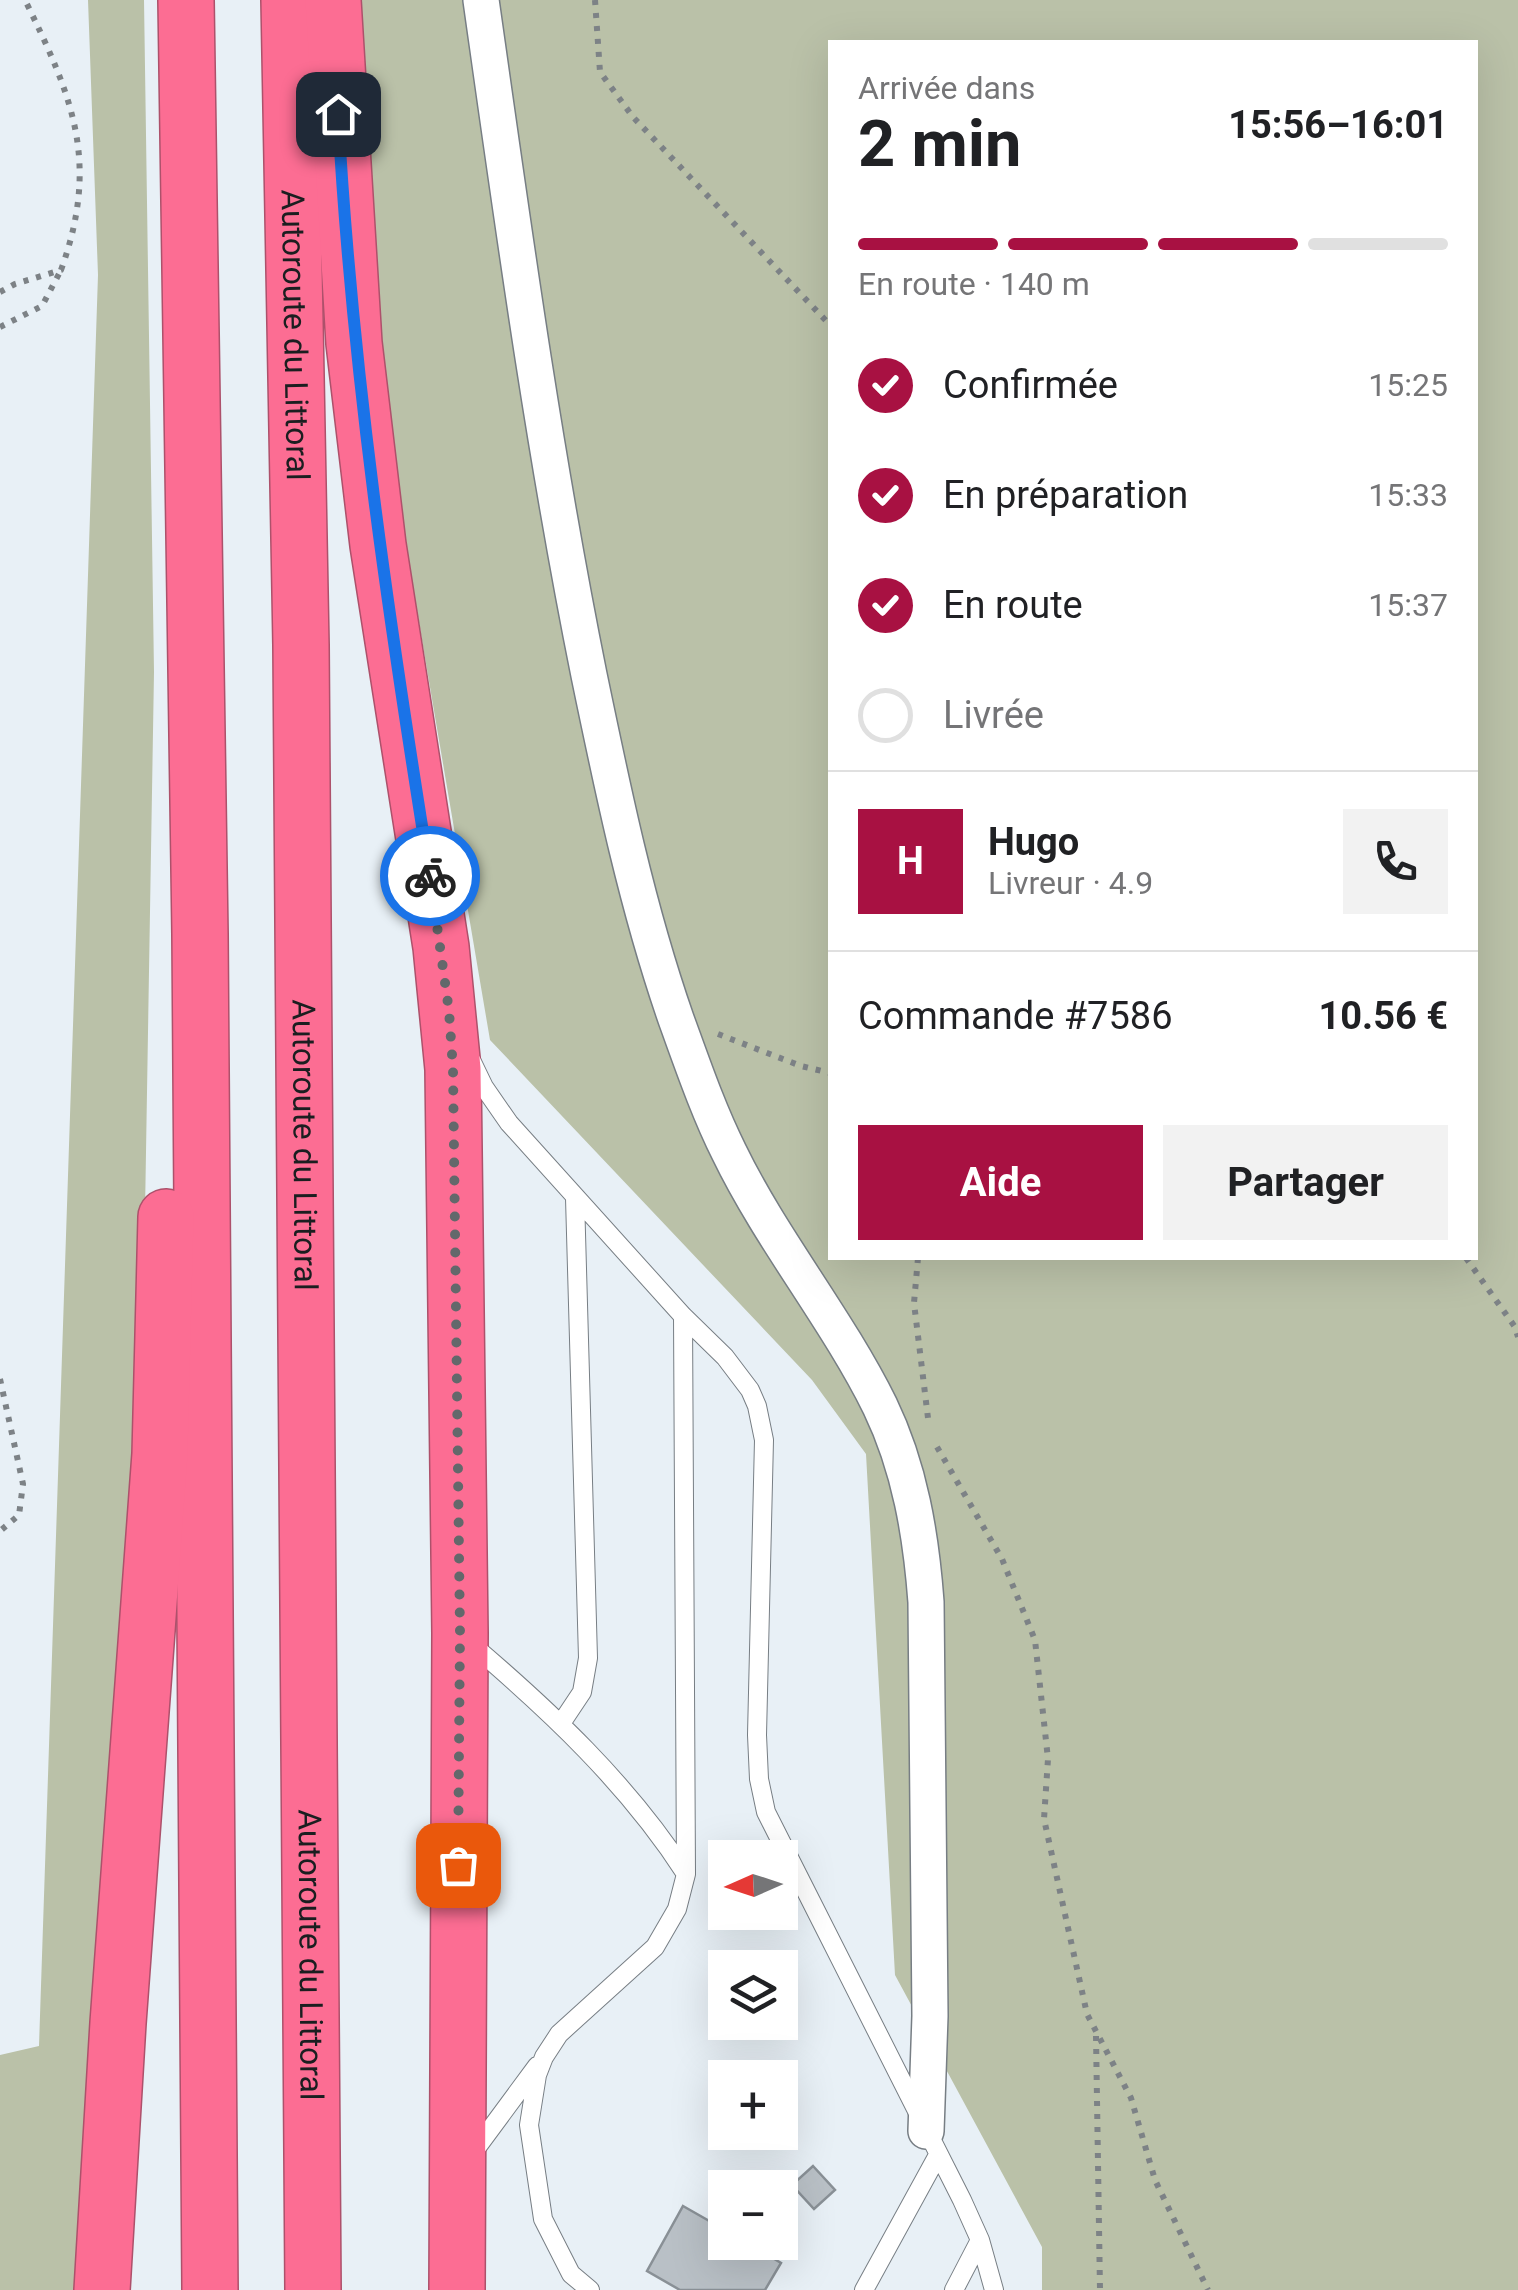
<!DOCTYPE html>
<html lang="fr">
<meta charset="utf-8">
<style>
:root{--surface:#fff;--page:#f2f2f2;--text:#202124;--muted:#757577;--line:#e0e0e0;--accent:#a81142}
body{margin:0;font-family:Roboto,sans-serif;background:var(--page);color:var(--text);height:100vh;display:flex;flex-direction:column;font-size:38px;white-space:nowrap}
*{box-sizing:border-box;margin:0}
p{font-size:32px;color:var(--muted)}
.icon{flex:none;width:55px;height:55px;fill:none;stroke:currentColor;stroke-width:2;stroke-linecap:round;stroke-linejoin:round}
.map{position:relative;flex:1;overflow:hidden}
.side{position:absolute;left:828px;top:40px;width:650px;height:1220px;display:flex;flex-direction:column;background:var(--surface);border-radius:0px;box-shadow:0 10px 40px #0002}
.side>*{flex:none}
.needle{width:65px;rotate:267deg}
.tools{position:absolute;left:708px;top:1840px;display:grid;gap:20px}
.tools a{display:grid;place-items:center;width:90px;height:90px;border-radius:0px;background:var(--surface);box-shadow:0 10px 40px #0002;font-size:50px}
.pin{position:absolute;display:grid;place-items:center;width:85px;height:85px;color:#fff;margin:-42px;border-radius:20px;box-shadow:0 5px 15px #0006}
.courier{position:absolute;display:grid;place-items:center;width:100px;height:100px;margin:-50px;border:8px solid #1a73e8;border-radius:50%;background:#fff;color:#222;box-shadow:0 2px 12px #0007}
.headline em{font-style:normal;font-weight:700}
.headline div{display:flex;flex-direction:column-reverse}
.headline{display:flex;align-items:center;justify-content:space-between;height:170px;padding:0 30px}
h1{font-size:65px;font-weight:700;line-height:75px}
.bar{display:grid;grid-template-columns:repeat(4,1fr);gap:15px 10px;align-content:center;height:120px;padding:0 30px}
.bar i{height:12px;border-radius:8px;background:var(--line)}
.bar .selected{background:var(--accent)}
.bar p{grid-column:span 4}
.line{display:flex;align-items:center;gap:25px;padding:0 30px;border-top:2px solid var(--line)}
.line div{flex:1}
.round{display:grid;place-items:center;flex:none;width:105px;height:105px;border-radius:0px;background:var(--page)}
ol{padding:0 30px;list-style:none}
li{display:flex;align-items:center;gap:30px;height:110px}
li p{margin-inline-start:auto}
li .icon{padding:10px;border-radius:50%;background:var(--accent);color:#fff;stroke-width:4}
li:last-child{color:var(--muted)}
li i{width:55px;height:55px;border:5px solid var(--line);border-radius:50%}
.action{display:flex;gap:20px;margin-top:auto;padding:20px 30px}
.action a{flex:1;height:115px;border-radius:0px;background:var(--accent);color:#fff;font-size:40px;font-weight:700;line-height:115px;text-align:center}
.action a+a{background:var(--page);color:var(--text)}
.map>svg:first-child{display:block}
.green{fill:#bac1a8;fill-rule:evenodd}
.building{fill:#b9c0c6;stroke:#899096;stroke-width:2.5}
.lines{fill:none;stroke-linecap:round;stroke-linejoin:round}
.service-casing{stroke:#777e84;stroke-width:20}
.minor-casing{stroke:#777e84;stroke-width:38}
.motorway-casing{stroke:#ad516b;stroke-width:58}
.path{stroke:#7d8286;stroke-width:6;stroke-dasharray:5 8;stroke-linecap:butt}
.service{stroke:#fff;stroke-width:18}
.minor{stroke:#fff;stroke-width:35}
.motorway{stroke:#fc6d93;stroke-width:55}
.done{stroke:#63686b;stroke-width:10;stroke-dasharray:0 18}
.route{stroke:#1a73e8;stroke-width:12}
.labels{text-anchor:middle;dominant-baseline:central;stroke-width:8;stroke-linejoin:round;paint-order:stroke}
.street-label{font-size:32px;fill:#1b1e20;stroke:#fff}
</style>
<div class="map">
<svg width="1518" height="2290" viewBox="0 0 1518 2290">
<rect width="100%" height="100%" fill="#e8f0f6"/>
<path class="green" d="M88 0H144L154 672 145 1212 114 1787 80 2290H0V2055L39 2046 98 275Z
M359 0H1518V2290H1042V2247L895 1975 866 1454 812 1380 490 1040 371 340ZM830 42H1475V1258H830Z"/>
<path class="building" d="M813 2166 835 2190 814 2209 792 2185Z
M683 2206 725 2230V2242H746L781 2263 765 2290H680L647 2271Z"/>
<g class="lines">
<g class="service-casing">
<path id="service" d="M471 1060 484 1087 509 1123 683 1316 725 1357 750 1390 757 1406 764 1440 757 1735 759 1779 766 1812 962 2200 980 2240 994 2290
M469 1642C550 1711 628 1784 686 1874
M562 1722 582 1692 588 1658 575 1198
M472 2154 537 2066
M590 2290 571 2274 543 2219 529 2125 537 2075 544 2057 559 2034 655 1947 677 1909 686 1874 683 1316
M864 2290 938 2155
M954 2290 980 2240"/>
</g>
<g class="minor-casing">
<path id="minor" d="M481 0C513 226 544 452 589 675 613 791 637 907 676 1019 692 1063 708 1110 729 1152 771 1239 837 1319 880 1406 910 1468 921 1535 926 1602L930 2016 926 2131"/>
</g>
<g class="motorway-casing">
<g id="motorway">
<path d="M186 0 200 934 210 2290"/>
<path id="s1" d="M289 0 301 645 313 2290"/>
<path d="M333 0 354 343 378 545 441 947 453 1069 460 1633 457 2290"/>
<path d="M102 2290 118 2023 160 1454 166 1217"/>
</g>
</g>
<path class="path" d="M595 0 600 72 633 117 830 325
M0 292 15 284 61 270C100 162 73 98 25 0
M0 327 42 306 61 270
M718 1034 801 1066 830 1073
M918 1258 914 1303 928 1418
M1466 1258 1515 1327 1518 1337
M0 1379 23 1484 19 1515 0 1531
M937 1447 1002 1559 1035 1640 1048 1759 1044 1819 1087 2014 1131 2098 1155 2180 1208 2290
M1096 2036 1100 2290"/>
<use href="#service" class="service"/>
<use href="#minor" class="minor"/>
<use href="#motorway" class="motorway"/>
</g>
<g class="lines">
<path class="done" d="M430 876 449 1011 453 1069 460 1633 458 1865"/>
<path class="route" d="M338 114C352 372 389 621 430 876"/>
</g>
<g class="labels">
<g class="street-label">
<text stroke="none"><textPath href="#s1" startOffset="335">Autoroute du Littoral</textPath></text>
<text stroke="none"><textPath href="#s1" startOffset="1145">Autoroute du Littoral</textPath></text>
<text stroke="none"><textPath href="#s1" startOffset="1955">Autoroute du Littoral</textPath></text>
</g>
</g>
</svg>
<div class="tools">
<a><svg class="needle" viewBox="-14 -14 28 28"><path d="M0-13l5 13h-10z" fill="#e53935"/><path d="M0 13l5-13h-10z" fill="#757577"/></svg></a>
<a><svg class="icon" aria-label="layers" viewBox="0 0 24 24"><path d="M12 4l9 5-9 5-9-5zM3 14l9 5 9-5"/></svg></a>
<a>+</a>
<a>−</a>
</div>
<div class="pin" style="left:458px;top:1865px;background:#ea580c"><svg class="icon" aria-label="bag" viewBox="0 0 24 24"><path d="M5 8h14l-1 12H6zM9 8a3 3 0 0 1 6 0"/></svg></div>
<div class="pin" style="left:338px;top:114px;background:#1f2937"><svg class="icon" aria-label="home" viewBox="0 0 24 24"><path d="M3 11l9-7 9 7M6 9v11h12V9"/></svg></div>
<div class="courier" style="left:430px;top:876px"><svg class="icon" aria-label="bike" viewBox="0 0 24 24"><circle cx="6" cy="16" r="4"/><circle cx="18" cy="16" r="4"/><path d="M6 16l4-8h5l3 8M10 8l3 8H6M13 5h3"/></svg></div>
<section class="side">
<div class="headline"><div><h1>2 min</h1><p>Arrivée dans</p></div><em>15:56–16:01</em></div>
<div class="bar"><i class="selected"></i><i class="selected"></i><i class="selected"></i><i></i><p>En route · 140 m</p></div>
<ol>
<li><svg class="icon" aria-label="check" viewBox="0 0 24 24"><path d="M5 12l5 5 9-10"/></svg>Confirmée<p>15:25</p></li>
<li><svg class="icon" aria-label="check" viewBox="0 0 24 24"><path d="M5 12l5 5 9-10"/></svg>En préparation<p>15:33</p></li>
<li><svg class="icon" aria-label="check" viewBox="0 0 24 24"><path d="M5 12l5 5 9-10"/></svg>En route<p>15:37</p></li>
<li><i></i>Livrée</li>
</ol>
<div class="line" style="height:180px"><b class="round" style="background:var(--accent);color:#fff">H</b><div><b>Hugo</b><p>Livreur · 4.9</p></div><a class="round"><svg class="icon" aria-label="phone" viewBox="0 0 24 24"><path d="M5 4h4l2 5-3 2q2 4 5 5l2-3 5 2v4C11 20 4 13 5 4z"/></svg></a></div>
<div class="line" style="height:130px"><div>Commande #7586</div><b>10.56 €</b></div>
<div class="action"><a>Aide</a><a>Partager</a></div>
</section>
</div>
